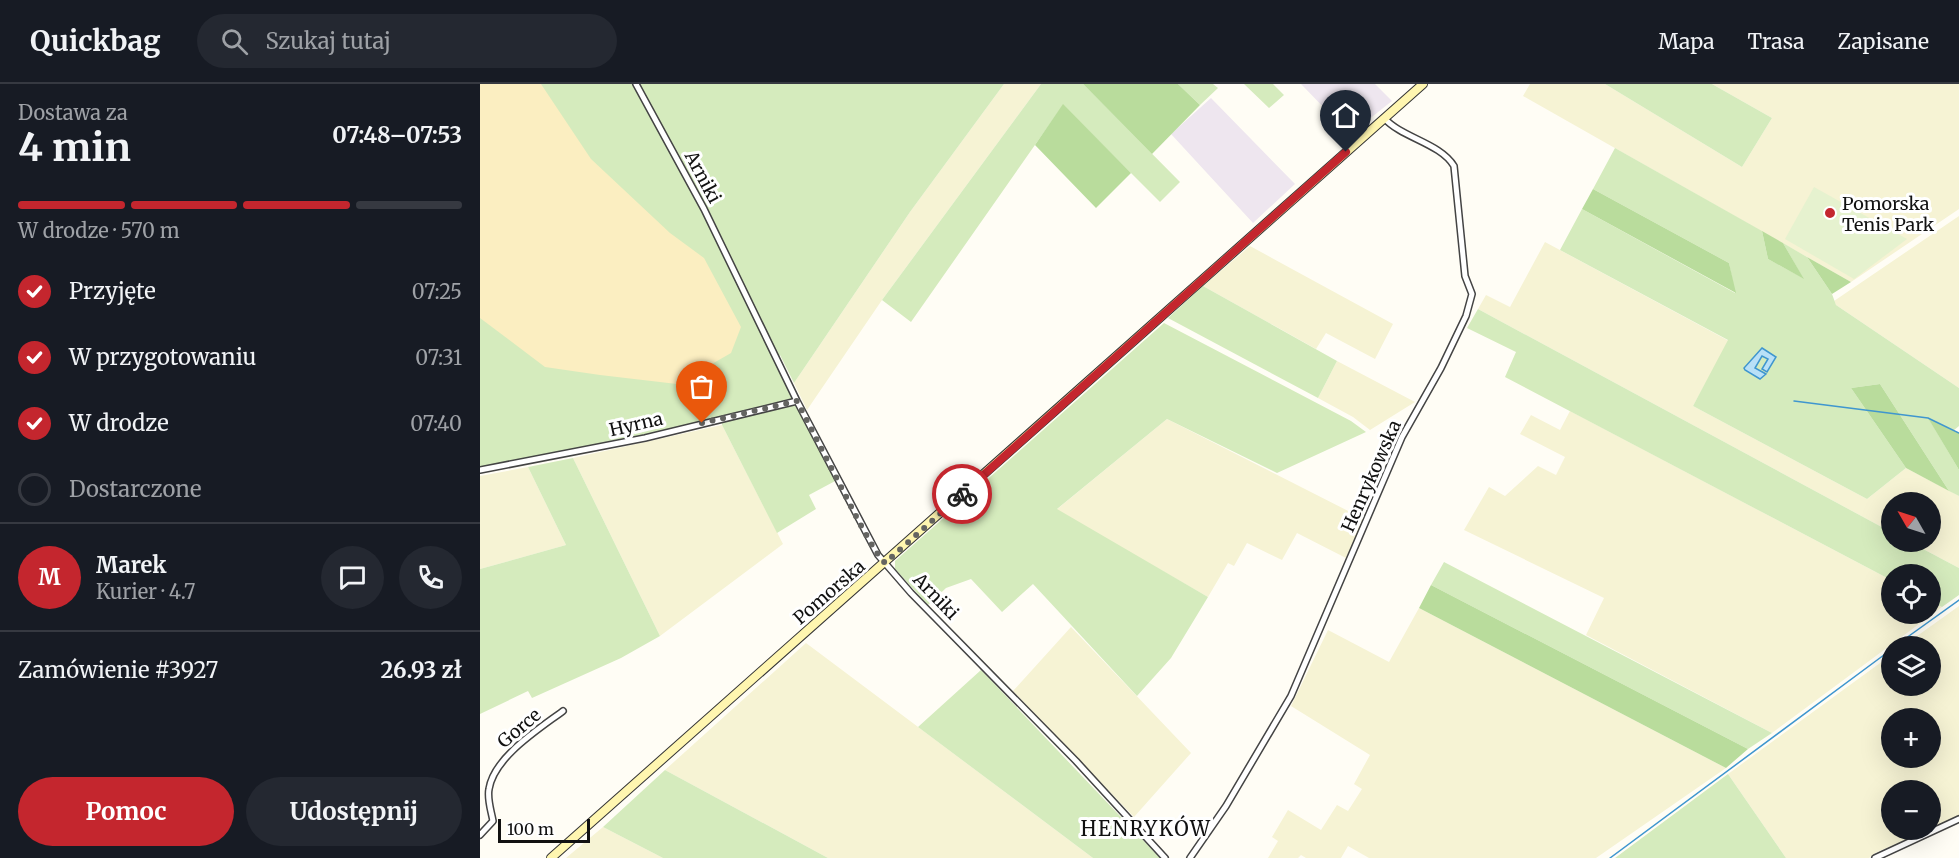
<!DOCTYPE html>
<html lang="pl">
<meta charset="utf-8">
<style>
:root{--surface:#171b24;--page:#242831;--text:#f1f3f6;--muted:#9ea1a6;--line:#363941;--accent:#c4262e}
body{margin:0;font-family:Merriweather,serif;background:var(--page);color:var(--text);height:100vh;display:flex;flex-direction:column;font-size:22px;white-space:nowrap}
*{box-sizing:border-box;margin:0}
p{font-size:20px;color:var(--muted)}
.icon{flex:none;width:33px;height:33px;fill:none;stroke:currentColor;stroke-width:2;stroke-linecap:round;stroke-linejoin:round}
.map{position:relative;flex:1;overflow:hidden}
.sheet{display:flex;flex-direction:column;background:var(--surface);width:480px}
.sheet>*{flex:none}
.needle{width:39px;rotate:309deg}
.tools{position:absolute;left:1401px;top:408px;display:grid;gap:12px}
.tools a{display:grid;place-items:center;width:60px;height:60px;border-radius:50%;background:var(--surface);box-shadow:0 6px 24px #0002;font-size:30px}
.scale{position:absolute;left:18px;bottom:15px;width:92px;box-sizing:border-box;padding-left:6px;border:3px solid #111;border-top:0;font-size:16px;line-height:21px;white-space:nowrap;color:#111;-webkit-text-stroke:4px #fff;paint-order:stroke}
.pin{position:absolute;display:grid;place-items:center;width:51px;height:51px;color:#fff;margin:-62px -26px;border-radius:50% 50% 50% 0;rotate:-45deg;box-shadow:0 0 6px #0007}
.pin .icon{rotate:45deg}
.courier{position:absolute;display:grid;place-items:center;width:60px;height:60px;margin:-30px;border:4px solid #c4262e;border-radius:50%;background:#fff;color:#222;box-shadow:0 2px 8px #0007}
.headline em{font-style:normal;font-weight:700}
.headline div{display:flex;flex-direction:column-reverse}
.headline{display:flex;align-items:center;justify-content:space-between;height:102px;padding:0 18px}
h1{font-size:39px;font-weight:700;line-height:45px}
.bar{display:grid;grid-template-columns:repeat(4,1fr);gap:9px 6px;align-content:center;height:72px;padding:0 18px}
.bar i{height:8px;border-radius:4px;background:var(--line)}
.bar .selected{background:var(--accent)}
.bar p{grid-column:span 4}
.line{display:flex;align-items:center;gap:15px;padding:0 18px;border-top:2px solid var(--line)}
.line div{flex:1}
.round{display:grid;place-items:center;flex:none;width:63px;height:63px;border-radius:32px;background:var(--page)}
ol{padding:0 18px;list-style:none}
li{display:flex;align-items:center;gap:18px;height:66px}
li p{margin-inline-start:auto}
li .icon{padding:6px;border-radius:50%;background:var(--accent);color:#fff;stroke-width:4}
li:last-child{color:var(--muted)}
li i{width:33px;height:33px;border:3px solid var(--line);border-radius:50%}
.cta{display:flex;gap:12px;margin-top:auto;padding:12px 18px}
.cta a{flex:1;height:69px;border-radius:36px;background:var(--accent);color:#fff;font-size:24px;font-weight:700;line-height:69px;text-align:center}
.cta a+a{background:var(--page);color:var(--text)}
header{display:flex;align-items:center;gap:36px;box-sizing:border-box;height:84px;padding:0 30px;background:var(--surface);border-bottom:2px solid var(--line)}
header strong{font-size:28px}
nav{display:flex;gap:33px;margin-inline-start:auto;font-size:21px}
.search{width:420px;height:54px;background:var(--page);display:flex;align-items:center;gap:15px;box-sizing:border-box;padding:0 21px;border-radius:33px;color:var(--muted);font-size:22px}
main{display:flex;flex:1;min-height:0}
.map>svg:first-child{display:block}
.industrial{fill:#eee6ef}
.farmland{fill:#f6f3d4;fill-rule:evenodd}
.green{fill:#d5ebbd}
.forest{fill:#b9dc9c}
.sand{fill:#fbeec1}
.pitch{fill:#e6f2cf}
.water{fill:#b9e0f7;stroke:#3f96cf;stroke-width:1.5}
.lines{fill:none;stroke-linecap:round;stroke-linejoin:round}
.stream{stroke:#3f96cf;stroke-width:1.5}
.street-casing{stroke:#444;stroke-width:8}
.secondary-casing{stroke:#333;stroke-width:10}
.street{stroke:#fff;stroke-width:5}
.secondary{stroke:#fff6b0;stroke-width:8}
.done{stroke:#646461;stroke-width:6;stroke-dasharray:0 10.8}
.route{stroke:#c4262e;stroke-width:8}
.poi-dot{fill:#c4262e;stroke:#fff;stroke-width:2}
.labels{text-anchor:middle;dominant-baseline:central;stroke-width:6;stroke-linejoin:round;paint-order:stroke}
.street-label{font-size:18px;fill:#111;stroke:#fff}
.poi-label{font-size:18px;fill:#111;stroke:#fff;text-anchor:start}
.neighbourhood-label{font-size:20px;letter-spacing:1.5px;fill:#111;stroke:#fff}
</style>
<header>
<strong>Quickbag</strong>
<div class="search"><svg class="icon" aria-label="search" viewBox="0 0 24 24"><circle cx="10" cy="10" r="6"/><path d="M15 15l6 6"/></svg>Szukaj tutaj</div>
<nav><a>Mapa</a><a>Trasa</a><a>Zapisane</a></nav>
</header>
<main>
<section class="sheet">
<div class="headline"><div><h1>4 min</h1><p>Dostawa za</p></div><em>07:48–07:53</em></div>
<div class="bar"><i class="selected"></i><i class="selected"></i><i class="selected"></i><i></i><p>W drodze · 570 m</p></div>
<ol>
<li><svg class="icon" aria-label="check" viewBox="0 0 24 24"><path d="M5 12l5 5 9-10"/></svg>Przyjęte<p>07:25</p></li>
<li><svg class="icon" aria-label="check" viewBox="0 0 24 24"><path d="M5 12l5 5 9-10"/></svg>W przygotowaniu<p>07:31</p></li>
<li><svg class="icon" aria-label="check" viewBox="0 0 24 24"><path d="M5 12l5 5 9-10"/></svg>W drodze<p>07:40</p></li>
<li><i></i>Dostarczone</li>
</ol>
<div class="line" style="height:108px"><b class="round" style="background:var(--accent);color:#fff">M</b><div><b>Marek</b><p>Kurier · 4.7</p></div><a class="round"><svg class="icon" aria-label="chat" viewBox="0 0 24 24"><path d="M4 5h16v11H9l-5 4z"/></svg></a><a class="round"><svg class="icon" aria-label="phone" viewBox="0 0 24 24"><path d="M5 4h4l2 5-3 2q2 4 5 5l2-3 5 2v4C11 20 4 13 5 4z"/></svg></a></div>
<div class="line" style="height:78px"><div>Zamówienie #3927</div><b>26.93 zł</b></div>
<div class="cta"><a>Pomoc</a><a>Udostępnij</a></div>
</section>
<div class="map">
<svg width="1479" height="774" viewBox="0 0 1479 774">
<rect width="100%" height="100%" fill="#fffdf5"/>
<path class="industrial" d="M821 0H895L912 17 883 40 866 21 863 22 860 20 850 30Z
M731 14 815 100 773 139 691 50Z"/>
<path class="farmland" d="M524 0H561L402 216 327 326 314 299 430 128Z
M1050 0H1125L1262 83 1292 34 1232 0H1479V125L1371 198 1043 12Z
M1479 132V304L1356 221 1354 217Z
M1065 158 1249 257 1213 322 1387 415 1426 384 1479 412V484L1430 458H1450V418H1412L1411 448 998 225 1006 211 1030 223Z
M770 162 913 240 895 275 846 249 836 265 723 202Z
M857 277 935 318 890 346 873 333 838 314Z
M1090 327 1411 496 1412 530H1450L1451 517 1462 523 1292 649 1106 551 1124 514 984 446 1009 403 1025 412 1058 382 1076 391 1085 373 1040 350 1051 331 1080 346Z
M687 335 884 435 866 474 817 449 802 476 767 459 754 482 748 479 728 513 576 426Z
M242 341 303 460 180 552 93 374Z
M48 383 86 461 0 485V392Z
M1479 522V732L1451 744 1450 706H1412V746H1448L1395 769 1389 774H1306L1248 690 1411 571 1412 602H1450V562H1423ZM1412 634H1450V674H1412Z
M939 524 1246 684 1116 774H889L868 762 861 774H826L821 771 818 774H788L798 757 792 753 808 726 841 746 857 721 868 727 882 705 874 700 890 671 811 622 848 546 909 578Z
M591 543 711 669 654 733 533 607Z
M326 559 613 774H348L185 686Z
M123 743 183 774H86Z"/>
<path class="green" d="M0 0H524L430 128 314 299 300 271 297 275 357 396 329 411 336 425 297 449 242 341V335L0 383Z
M561 0H603L700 98 680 118 583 21 431 238 402 216Z
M698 0H733L738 4 720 21Z
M764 0H793L804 11 789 24Z
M1125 0H1232L1292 34 1262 83Z
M1135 64 1282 147 1288 175 1323 194 1303 159 1327 173 1352 210 1356 221 1479 304V342L1473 347 1449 335 1479 386V412L1469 407 1400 300 1371 304 1426 384 1387 415 1213 322 1248 256 1080 166 1102 125 1255 209 1249 179 1113 105Z
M723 202 857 277 838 314 688 234Z
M998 225 1411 448 1412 458H1430L1479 484V511L1462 523 1451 517 1450 490H1412L1411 496 1025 293 1036 268 987 244Z
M684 239 871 337 886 348 797 389 687 335 577 425 728 513 691 574 657 612 553 500 522 528 491 495 466 504 448 521 415 485V477Z
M93 374 180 552 141 574 52 614 48 607 0 630V485L86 461 48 383Z
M964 478 1292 649 1268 665 951 501Z
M501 586 680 774H613L438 643Z
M185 686 348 774H183L123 743Z
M1248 690 1306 774H1135Z"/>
<path class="forest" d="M603 0H698L720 21 672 70Z
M583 20 651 89 616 124 555 61Z
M1113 105 1249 179 1256 209 1102 125Z
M1282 147 1303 159 1324 195 1288 175Z
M1327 173 1371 198 1352 210Z
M1400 300 1469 407 1426 384 1371 304Z
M1448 334 1479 349V386Z
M951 501 1268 665 1246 684 939 524Z"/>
<path class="sand" d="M0 0H61L111 75 190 149 224 174 261 243 251 269 197 300 120 291 65 283 0 234Z"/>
<path class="pitch" d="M1334 103 1427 155 1374 195 1305 155Z"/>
<path class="water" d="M1282 264 1296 273 1287 288 1282 285 1288 275 1282 272 1275 284 1286 290 1280 295 1265 286 1264 284Z"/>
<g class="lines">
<path class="stream" d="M1314 317 1448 334 1479 349
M1415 562 1479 516
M1130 774 1412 565"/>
<g class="street-casing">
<path id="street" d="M156 0 224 125 317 317 398 471 431 509 596 677 685 774
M0 386 165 354 317 317
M0 751 13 737C11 726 7 715 9 705 14 673 59 645 83 627
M710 774 746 722 811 612 922 353 961 284 986 232 992 210 985 192 974 82C960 59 922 54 904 34
M1395 774 1479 735"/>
</g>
<g class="secondary-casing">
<path id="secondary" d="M71 774 943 0"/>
</g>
<use href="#street" class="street"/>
<use href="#secondary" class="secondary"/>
</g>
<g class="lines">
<path class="done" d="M222 339 317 317 379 438 396 468 405 479 482 410"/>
<path class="route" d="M482 410 866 68"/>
</g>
<circle class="poi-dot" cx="1350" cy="129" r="6"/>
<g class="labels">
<g class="street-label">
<text transform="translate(223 93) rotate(62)">Arniki</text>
<text transform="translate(156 340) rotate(-13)">Hyrna</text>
<text transform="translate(891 392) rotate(-66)">Henrykowska</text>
<text transform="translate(349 508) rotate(-41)">Pomorska</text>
<text transform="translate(456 512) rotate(46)">Arniki</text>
<text transform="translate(39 644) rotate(-40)">Gorce</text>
</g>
<g class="poi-label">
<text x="1362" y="119">Pomorska<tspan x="1362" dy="21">Tenis Park</tspan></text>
</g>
<g class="neighbourhood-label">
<text x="666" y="744">HENRYKÓW</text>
</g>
</g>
</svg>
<div class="tools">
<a><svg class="needle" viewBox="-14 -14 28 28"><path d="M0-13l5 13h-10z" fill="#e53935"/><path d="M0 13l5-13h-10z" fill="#9ea1a6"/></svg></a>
<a><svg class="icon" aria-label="locate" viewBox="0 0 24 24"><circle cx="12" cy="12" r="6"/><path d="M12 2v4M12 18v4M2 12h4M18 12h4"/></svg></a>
<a><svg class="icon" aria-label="layers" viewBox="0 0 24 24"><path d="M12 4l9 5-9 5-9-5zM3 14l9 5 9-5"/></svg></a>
<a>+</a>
<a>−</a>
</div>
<div class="scale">100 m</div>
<div class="pin" style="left:222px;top:339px;background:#ea580c"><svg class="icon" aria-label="bag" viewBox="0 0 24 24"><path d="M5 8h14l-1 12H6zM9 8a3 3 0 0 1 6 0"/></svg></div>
<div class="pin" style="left:866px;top:68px;background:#1f2937"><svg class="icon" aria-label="home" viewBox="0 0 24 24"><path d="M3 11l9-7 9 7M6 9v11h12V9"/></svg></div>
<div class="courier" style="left:482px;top:410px"><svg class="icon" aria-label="bike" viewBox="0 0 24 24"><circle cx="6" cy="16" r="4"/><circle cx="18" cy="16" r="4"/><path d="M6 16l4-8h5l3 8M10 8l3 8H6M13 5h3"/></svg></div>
</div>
</main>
